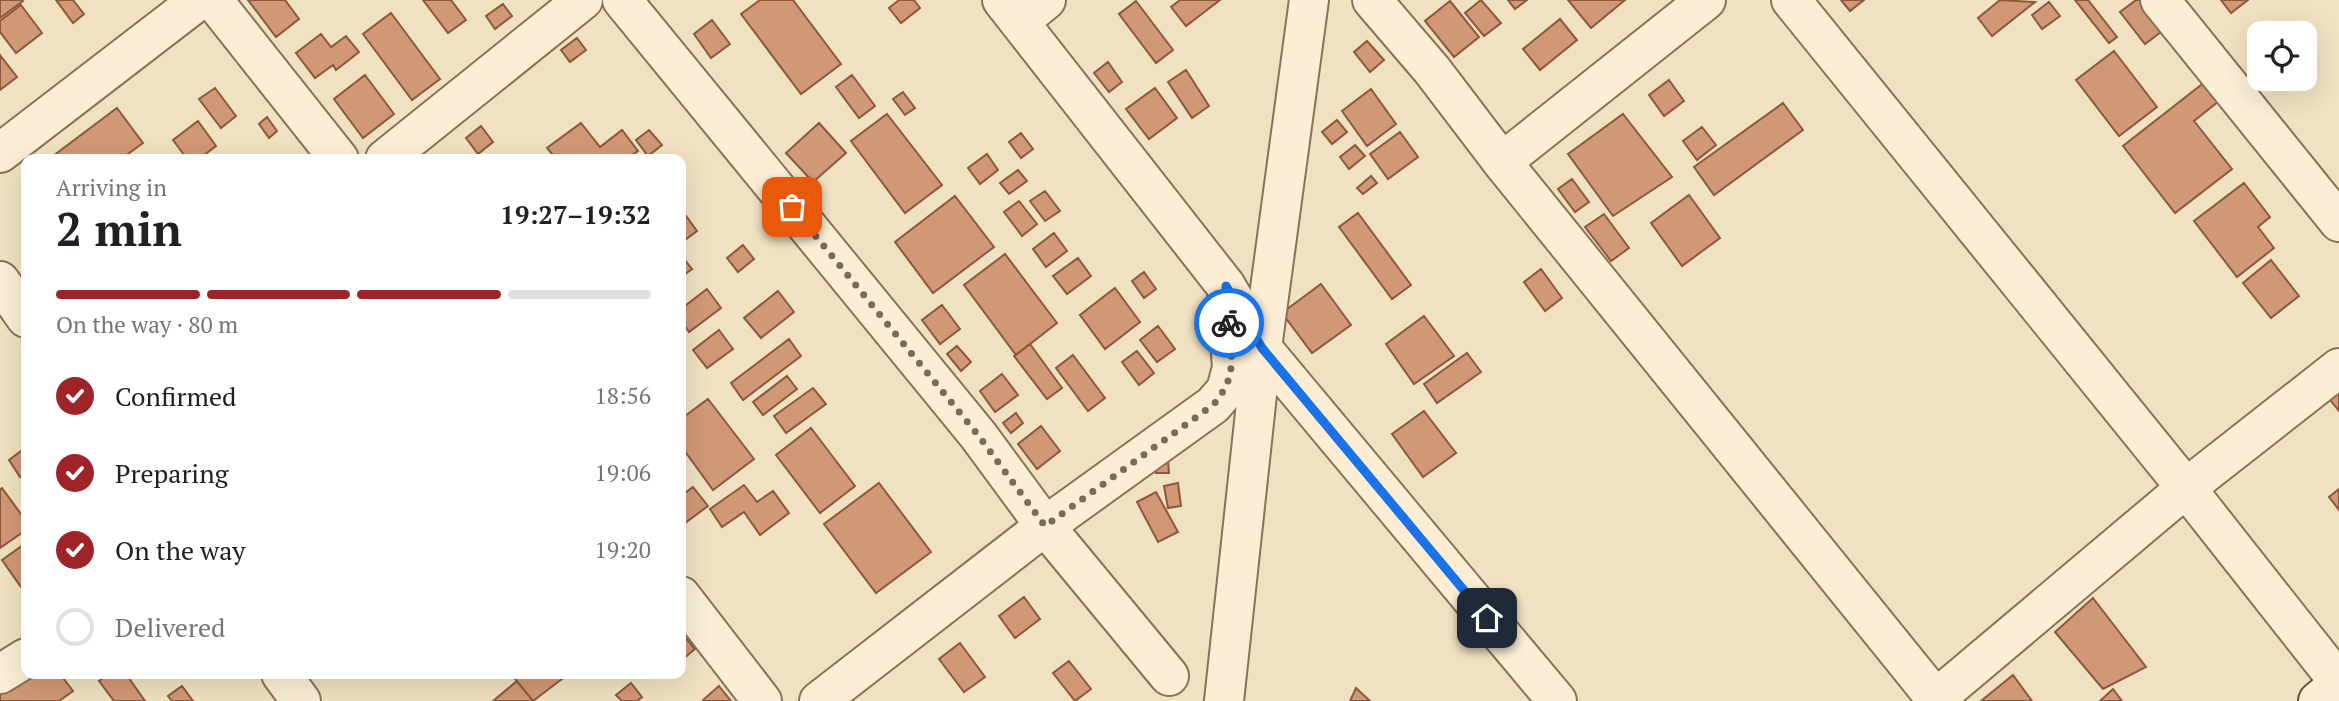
<!DOCTYPE html>
<meta charset="utf-8">
<style>
:root{--surface:#fff;--page:#f2f2f2;--text:#202124;--muted:#757577;--line:#e0e0e0;--accent:#9e242a}
body{margin:0;font-family:"PT Serif",serif;background:var(--page);color:var(--text);height:100vh;display:flex;flex-direction:column;font-size:26px;white-space:nowrap}
*{box-sizing:border-box;margin:0}
p{font-size:23px;color:var(--muted)}
.icon{flex:none;width:38px;height:38px;fill:none;stroke:currentColor;stroke-width:2;stroke-linecap:round;stroke-linejoin:round}
.map{position:relative;flex:1;overflow:hidden}
.drawer{position:absolute;left:21px;top:154px;width:665px;height:525px;display:flex;flex-direction:column;background:var(--surface);border-radius:14px;box-shadow:0 7px 28px #0002}
.drawer>*{flex:none}
.tools{position:absolute;left:2247px;top:21px;display:grid;gap:14px}
.tools a{display:grid;place-items:center;width:70px;height:70px;border-radius:14px;background:var(--surface);box-shadow:0 7px 28px #0002;font-size:35px}
.pin{position:absolute;display:grid;place-items:center;width:60px;height:60px;color:#fff;margin:-30px;border-radius:14px;box-shadow:0 4px 10px #0006}
.courier{position:absolute;display:grid;place-items:center;width:70px;height:70px;margin:-35px;border:5px solid #1a73e8;border-radius:50%;background:#fff;color:#222;box-shadow:0 2px 9px #0007}
.head em{font-style:normal;font-weight:600}
.head div{display:flex;flex-direction:column-reverse}
.head{display:flex;align-items:center;justify-content:space-between;height:119px;padding:0 35px}
h1{font-size:46px;font-weight:600;line-height:52px}
.bar{display:grid;grid-template-columns:repeat(4,1fr);gap:10px 7px;align-content:center;height:84px;padding:0 35px}
.bar i{height:9px;border-radius:5px;background:var(--line)}
.bar .active{background:var(--accent)}
.bar p{grid-column:span 4}
ol{padding:0 35px;list-style:none}
li{display:flex;align-items:center;gap:21px;height:77px}
li p{margin-inline-start:auto}
li .icon{padding:7px;border-radius:50%;background:var(--accent);color:#fff;stroke-width:4}
li:last-child{color:var(--muted)}
li i{width:38px;height:38px;border:4px solid var(--line);border-radius:50%}
.map>svg:first-child{display:block}
.building{fill:#d19875;stroke:#8c593c;stroke-width:2}
.lines{fill:none;stroke-linecap:round;stroke-linejoin:round}
.street-casing{stroke:#8b7158;stroke-width:42}
.secondary-casing{stroke:#6d523b;stroke-width:42}
.street{stroke:#fbeed5;stroke-width:38}
.secondary{stroke:#fbeed5;stroke-width:38}
.done{stroke:#7a6a57;stroke-width:7;stroke-dasharray:0 12.6}
.route{stroke:#1a73e8;stroke-width:9}
</style>
<div class="map">
<svg width="2339" height="701" viewBox="0 0 2339 701">
<rect width="100%" height="100%" fill="#f0e1c2"/>
<path class="building" d="M0 0H22L23 1 0 18Z
M56 0H73L84 14 73 23Z
M248 0H285L299 19 276 37Z
M423 0H451L466 20 448 33Z
M760 0H793L841 64 801 94 741 14Z
M899 0H914L920 8 901 23 889 8Z
M1180 0H1220L1186 26 1171 7Z
M1481 0 1501 23 1484 36 1465 13Z
M1508 0H1527L1515 9Z
M1568 0H1625L1591 28Z
M1841 0H1864L1850 11Z
M2000 0 2035 2 1992 36 1978 18Z
M2075 0H2088L2117 37 2109 43Z
M2136 0H2145L2166 28 2145 44 2120 12Z
M2221 0H2248L2231 13Z
M1136 1 1173 50 1156 63 1119 14Z
M1450 1 1479 37 1454 57 1425 21Z
M2049 2 2060 16 2042 29 2032 15Z
M503 4 512 16 495 29 486 16Z
M21 5 42 33 16 53 0 32V21Z
M391 13 440 79 412 100 363 34Z
M1560 19 1577 40 1540 70 1523 49Z
M712 20 730 44 711 58 694 34Z
M321 34 331 47 346 36 359 52 336 70 333 65 315 78 296 53Z
M577 38 586 50 570 62 561 50Z
M1367 41 1384 60 1370 72 1354 52Z
M2114 51 2157 107 2119 136 2076 80Z
M0 55 17 77 0 90Z
M1108 62 1122 82 1109 92 1094 73Z
M1186 70 1209 106 1192 118 1168 82Z
M365 75 394 114 363 138 334 99Z
M852 75 875 106 859 118 836 87Z
M2210 78 2224 97 2194 121 2232 169 2175 213 2123 146Z
M1669 80 1684 101 1664 116 1649 95Z
M215 88 236 116 221 128 199 99Z
M1155 88 1177 118 1149 139 1126 109Z
M1371 89 1396 124 1367 146 1342 111Z
M903 92 915 108 905 115 893 99Z
M1783 103 1803 130 1714 195 1694 167Z
M117 108 143 143 121 159H49Z
M887 114 942 185 905 213 851 141Z
M1623 114 1672 177 1613 216 1568 154Z
M267 117 277 131 269 138 259 124Z
M1337 120 1347 132 1332 144 1322 132Z
M198 121 216 146 199 159H187L173 140Z
M581 123 600 147 622 130 638 151 626 159H556L547 148Z
M819 123 846 153 813 182 786 153Z
M481 126 493 142 478 154 466 138Z
M1702 127 1716 145 1697 160 1683 141Z
M649 130 662 145 648 156 636 140Z
M1400 132 1418 157 1388 179 1370 154Z
M1021 133 1033 149 1021 158 1009 142Z
M1355 145 1365 156 1349 169 1340 157Z
M987 154 998 170 980 184 968 168Z
M1018 170 1027 181 1009 194 1000 183Z
M1371 176 1377 183 1363 194 1357 188Z
M1572 179 1589 202 1575 212 1558 189Z
M2244 183 2270 217 2258 227 2274 248 2237 277 2194 221Z
M1045 191 1060 211 1045 221 1030 201Z
M1689 195 1720 238 1682 266 1651 223Z
M955 196 994 247 933 293 895 242Z
M1019 201 1037 224 1022 236 1004 212Z
M681 209 697 231 681 243Z
M1358 213 1411 285 1392 299 1339 227Z
M1604 214 1629 248 1611 261 1585 227Z
M1054 233 1067 251 1046 267 1033 249Z
M743 245 754 259 738 272 727 258Z
M1005 254 1057 323 1016 355 964 285Z
M681 255 692 269 681 277Z
M1078 258 1091 276 1067 294 1053 276Z
M2271 260 2299 296 2271 318 2243 283Z
M1541 269 1562 298 1545 311 1524 282Z
M1144 272 1156 289 1144 298 1132 281Z
M1321 284 1351 325 1312 353 1282 313Z
M1115 288 1140 322 1105 349 1080 315Z
M707 289 721 308 689 332 681 320V309Z
M778 291 794 312 761 338 744 318Z
M942 305 960 329 940 344 922 320Z
M1424 316 1454 356 1414 384 1386 344Z
M1158 326 1175 349 1157 362 1140 340Z
M719 330 733 349 707 368 693 350Z
M789 339 801 356 743 400 731 383Z
M1030 344 1062 388 1047 399 1014 356Z
M957 346 971 362 961 371 947 354Z
M1137 351 1154 373 1139 385 1122 362Z
M1467 353 1481 372 1437 403 1424 384Z
M1073 355 1105 398 1088 411 1056 368Z
M1002 374 1018 395 995 412 980 391Z
M787 376 797 389 763 415 753 402Z
M2339 376V411L2322 390Z
M813 388 826 404 786 433 774 416Z
M708 399 754 459 713 490 681 446V419Z
M1424 411 1456 453 1423 477 1392 434Z
M1016 413 1023 423 1011 433 1003 423Z
M1041 426 1060 451 1037 469 1018 444Z
M811 428 855 486 820 513 776 455Z
M25 448 26 473 20 477 9 460Z
M1155 459H1168L1169 473H1156Z
M879 483 931 552 876 593 824 524Z
M1178 483 1181 506 1168 508 1164 486Z
M744 485 757 502 773 491 789 513 760 535 744 512 722 527 710 509Z
M693 487 708 506 681 526V496Z
M2 488 26 521V530L0 548V490Z
M2339 489V510L2329 497Z
M1156 492 1178 532 1158 542 1137 502Z
M26 543V594L2 560Z
M1024 597 1040 619 1015 638 999 616Z
M2093 598 2146 667 2103 689 2055 632Z
M684 636 695 649 682 660 681 639Z
M960 643 985 677 964 692 939 659Z
M1069 661 1091 689 1075 701 1053 673Z
M27 674H60L73 691 59 701H0V693Z
M109 674H126L145 701H114L99 681Z
M511 674H557L562 679 533 701Z
M2013 675 2032 701H1981Z
M517 681 533 701H493Z
M631 683 642 697 637 701H622L616 695Z
M182 686 193 701H172L168 696Z
M719 686 731 701H704L703 700Z
M1356 688 1370 701H1350Z
M2113 689 2122 701H2100Z"/>
<g class="lines">
<g class="street-casing">
<path id="street" d="M213 0 339 159
M622 0 978 435 1045 526 1169 676
M1002 0 1226 286 1262 348 1557 701
M1372 0 1432 70 1502 162 1706 0
M1791 0 2186 488 2339 682
M2160 0 2339 222
M1019 22 1046 0
M0 153 199 0
M385 159 583 0
M1502 162 1936 699
M0 281 26 318
M681 596 762 701
M0 674 26 658
M281 674 301 701
M819 701 1045 526 1213 405 1226 390 1232 368 1227 297
M1224 701 1262 348 1309 0
M1933 701 2186 488 2339 368"/>
</g>
<g class="secondary-casing">
<path id="secondary" d="M2318 701 2339 684"/>
</g>
<use href="#street" class="street"/>
<use href="#secondary" class="secondary"/>
</g>
<g class="lines">
<path class="done" d="M792 207 978 435 1045 526 1213 405C1238 376 1231 359 1229 323"/>
<path class="route" d="M1229 323 1226 286 1262 348 1487 618"/>
</g>
</svg>
<div class="tools">
<a><svg class="icon" aria-label="locate" viewBox="0 0 24 24"><circle cx="12" cy="12" r="6"/><path d="M12 2v4M12 18v4M2 12h4M18 12h4"/></svg></a>
</div>
<div class="pin" style="left:792px;top:207px;background:#ea580c"><svg class="icon" aria-label="bag" viewBox="0 0 24 24"><path d="M5 8h14l-1 12H6zM9 8a3 3 0 0 1 6 0"/></svg></div>
<div class="pin" style="left:1487px;top:618px;background:#1f2937"><svg class="icon" aria-label="home" viewBox="0 0 24 24"><path d="M3 11l9-7 9 7M6 9v11h12V9"/></svg></div>
<div class="courier" style="left:1229px;top:323px"><svg class="icon" aria-label="bike" viewBox="0 0 24 24"><circle cx="6" cy="16" r="4"/><circle cx="18" cy="16" r="4"/><path d="M6 16l4-8h5l3 8M10 8l3 8H6M13 5h3"/></svg></div>
<section class="drawer">
<div class="head"><div><h1>2 min</h1><p>Arriving in</p></div><em>19:27–19:32</em></div>
<div class="bar"><i class="active"></i><i class="active"></i><i class="active"></i><i></i><p>On the way · 80 m</p></div>
<ol>
<li><svg class="icon" aria-label="check" viewBox="0 0 24 24"><path d="M5 12l5 5 9-10"/></svg>Confirmed<p>18:56</p></li>
<li><svg class="icon" aria-label="check" viewBox="0 0 24 24"><path d="M5 12l5 5 9-10"/></svg>Preparing<p>19:06</p></li>
<li><svg class="icon" aria-label="check" viewBox="0 0 24 24"><path d="M5 12l5 5 9-10"/></svg>On the way<p>19:20</p></li>
<li><i></i>Delivered</li>
</ol>
</section>
</div>
